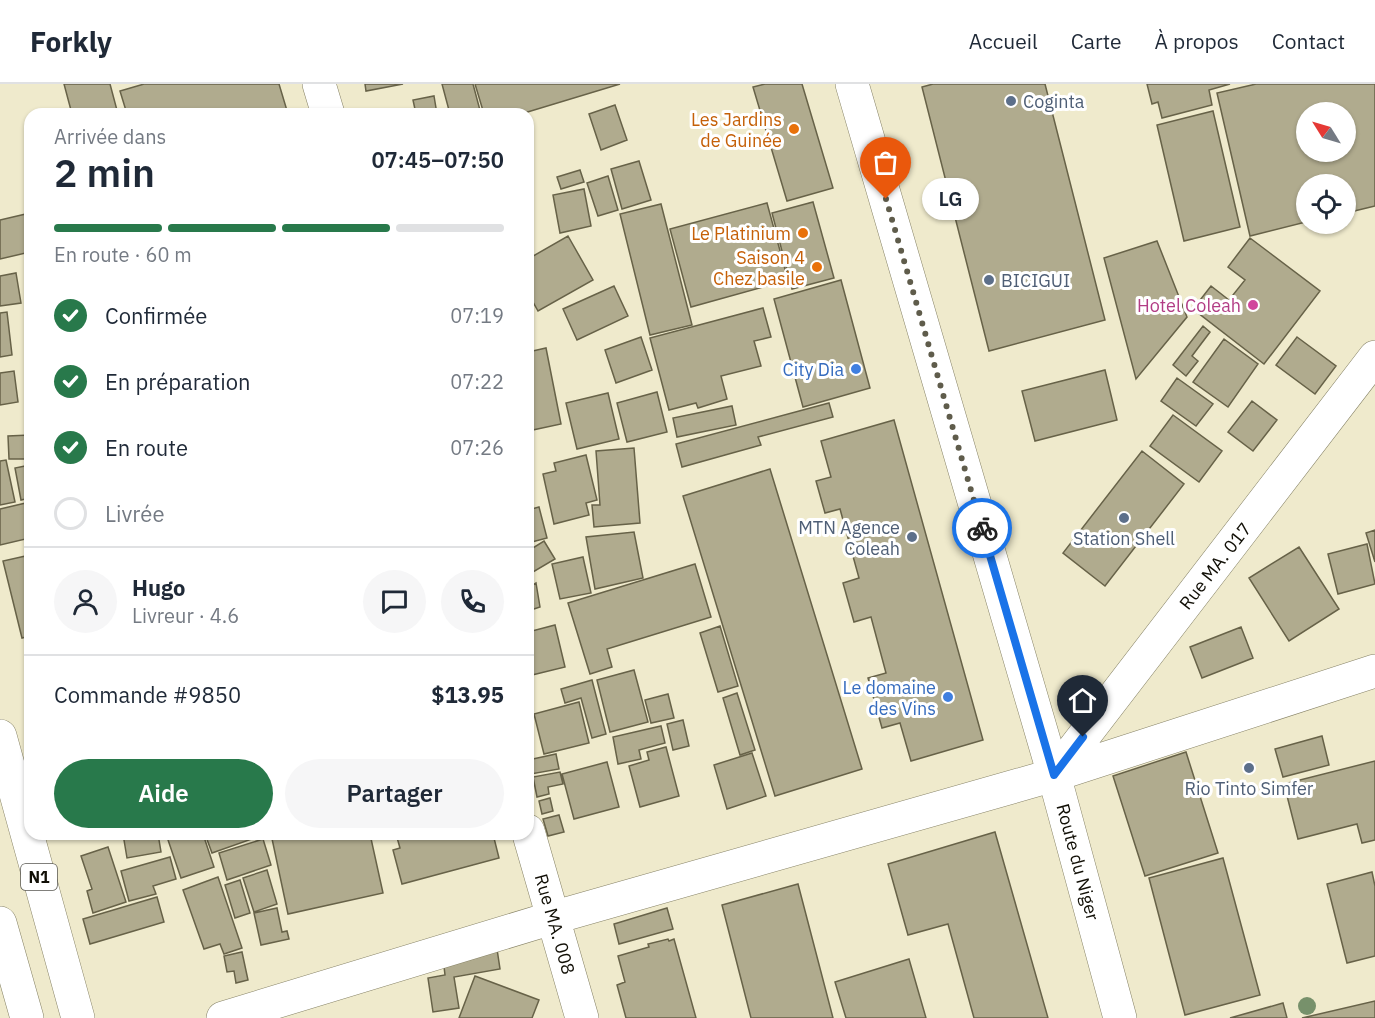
<!DOCTYPE html>
<html lang="fr">
<meta charset="utf-8">
<style>
:root{--surface:#fff;--page:#f6f6f7;--text:#1f2937;--muted:#747a83;--line:#e0e1e3;--accent:#28794b}
body{margin:0;font-family:"IBM Plex Sans",sans-serif;background:var(--page);color:var(--text);height:100vh;display:flex;flex-direction:column;font-size:22px;white-space:nowrap}
*{box-sizing:border-box;margin:0}
p{font-size:20px;color:var(--muted)}
.icon{flex:none;width:33px;height:33px;fill:none;stroke:currentColor;stroke-width:2;stroke-linecap:round;stroke-linejoin:round}
.map{position:relative;flex:1;overflow:hidden}
.sheet{position:absolute;left:24px;top:24px;width:510px;height:732px;display:flex;flex-direction:column;background:var(--surface);border-radius:18px;box-shadow:0 2px 4px #0004}
.sheet>*{flex:none}
.needle{width:39px;rotate:307deg}
.fabs{position:absolute;left:1296px;top:18px;display:grid;gap:12px}
.fabs a{display:grid;place-items:center;width:60px;height:60px;border-radius:50%;background:var(--surface);box-shadow:0 2px 4px #0004;font-size:30px}
.pin{position:absolute;display:grid;place-items:center;width:51px;height:51px;color:#fff;margin:-62px -26px;border-radius:50% 50% 50% 0;rotate:-45deg;box-shadow:0 0 6px #0007}
.pin .icon{rotate:45deg}
.courier{position:absolute;display:grid;place-items:center;width:60px;height:60px;margin:-30px;border:4px solid #1a73e8;border-radius:50%;background:#fff;color:#222;box-shadow:0 2px 8px #0007}
.bubble{position:absolute;height:42px;border-radius:21px;background:var(--surface);box-shadow:0 2px 4px #0004;font-size:20px;font-weight:600;line-height:42px;text-align:center}
.head em{font-style:normal;font-weight:600}
.head div{display:flex;flex-direction:column-reverse}
.head{display:flex;align-items:center;justify-content:space-between;height:102px;padding:0 30px}
h1{font-size:39px;font-weight:600;line-height:45px}
.bar{display:grid;grid-template-columns:repeat(4,1fr);gap:9px 6px;align-content:center;height:72px;padding:0 30px}
.bar i{height:8px;border-radius:4px;background:var(--line)}
.bar .selected{background:var(--accent)}
.bar p{grid-column:span 4}
.line{display:flex;align-items:center;gap:15px;padding:0 30px;border-top:2px solid var(--line)}
.line div{flex:1}
.round{display:grid;place-items:center;flex:none;width:63px;height:63px;border-radius:32px;background:var(--page)}
ol{padding:0 30px;list-style:none}
li{display:flex;align-items:center;gap:18px;height:66px}
li p{margin-inline-start:auto}
li .icon{padding:6px;border-radius:50%;background:var(--accent);color:#fff;stroke-width:4}
li:last-child{color:var(--muted)}
li i{width:33px;height:33px;border:3px solid var(--line);border-radius:50%}
.button{display:flex;gap:12px;margin-top:auto;padding:12px 30px}
.button a{flex:1;height:69px;border-radius:36px;background:var(--accent);color:#fff;font-size:24px;font-weight:600;line-height:69px;text-align:center}
.button a+a{background:var(--page);color:var(--text)}
header{display:flex;align-items:center;gap:36px;box-sizing:border-box;height:84px;padding:0 30px;background:var(--surface);border-bottom:2px solid var(--line)}
header strong{font-size:28px}
nav{display:flex;gap:33px;margin-inline-start:auto;font-size:21px}
.map>svg:first-child{display:block}
.building{fill:#b0ab8e;stroke:#676248;stroke-width:1.5;fill-rule:evenodd}
.lines{fill:none;stroke-linecap:round;stroke-linejoin:round}
.minor-casing{stroke:#868266;stroke-width:34}
.major-casing{stroke:#868266;stroke-width:34}
.highway-casing{stroke:#868266;stroke-width:34}
.minor{stroke:#fff;stroke-width:33}
.major{stroke:#fff;stroke-width:33}
.highway{stroke:#fff;stroke-width:33}
.tree{fill:#77916b}
.done{stroke:#5f5c4b;stroke-width:6;stroke-dasharray:0 10.8}
.route{stroke:#1a73e8;stroke-width:8}
.service-dot{fill:#5c6f8a;stroke:#fff;stroke-width:2}
.food-dot{fill:#e8710a;stroke:#fff;stroke-width:2}
.hotel-dot{fill:#d1479c;stroke:#fff;stroke-width:2}
.shop-dot{fill:#3f7fe0;stroke:#fff;stroke-width:2}
.labels{text-anchor:middle;dominant-baseline:central;stroke-width:6;stroke-linejoin:round;paint-order:stroke}
.shield{fill:#fff;stroke:#585751;stroke-width:1.5}
.shield-label{font-size:16px;font-weight:bold;fill:#110f06}
.service-label{font-size:18px;fill:#4e5e75;stroke:#fff;text-anchor:start}
.food-label{font-size:18px;fill:#c56008;stroke:#fff;text-anchor:end}
.hotel-label{font-size:18px;fill:#b23c85;stroke:#fff;text-anchor:end}
.shop-label{font-size:18px;fill:#366cbe;stroke:#fff;text-anchor:end}
.street-label{font-size:18px;fill:#110f06;stroke:#fff}
</style>
<header>
<strong>Forkly</strong>
<nav><a>Accueil</a><a>Carte</a><a>À propos</a><a>Contact</a></nav>
</header>
<div class="map">
<svg width="1375" height="934" viewBox="0 0 1375 934">
<rect width="100%" height="100%" fill="#efeacc"/>
<path class="building" d="M64 0H110L118 30H72Z
M144 0H279L288 30H127L120 7Z
M365 0H403L366 7Z
M442 0H473L481 30H450Z
M475 0H620L521 30H484Z
M765 0H802L833 104 787 117 753 3Z
M933 0H1045L1105 236 989 267 922 3Z
M1147 0H1230L1209 6 1212 21 1162 34 1158 18 1152 20Z
M1256 0H1375V122L1346 129V100H1306V138L1250 152 1217 9ZM1306 28H1346V68H1306Z
M434 12 437 30H416L413 16Z
M615 21 627 56 601 66 589 30Z
M1213 27 1240 143 1184 157 1157 41Z
M639 77 651 116 622 125 611 85Z
M580 86 584 98 561 105 557 93Z
M608 92 618 126 598 132 587 99Z
M584 105 591 142 560 149 553 111Z
M813 118 834 194 792 205 772 129Z
M767 119 788 196 691 223 670 145Z
M661 120 692 241 650 251 620 130Z
M30 129V168L0 175V136Z
M568 152 593 196 538 227 528 209V175Z
M1250 154 1320 207 1264 280 1193 225 1211 202 1229 216 1245 196 1228 183Z
M1157 157 1187 233 1136 295 1104 174Z
M16 189 21 219 0 222V192Z
M841 196 870 304 803 323 774 215Z
M614 202 628 232 577 256 563 225Z
M763 224 771 253 754 257 761 282 721 292 727 315 698 324 696 319 669 326 650 254Z
M7 228 12 271 0 273V229Z
M1203 242 1210 248 1192 272 1198 277 1186 292 1173 281Z
M641 253 652 286 616 299 605 266Z
M1297 253 1336 282 1315 310 1276 281Z
M1224 255 1258 280 1228 323 1193 298Z
M546 264 561 340 528 347V268Z
M1105 286 1117 336 1035 357 1022 307Z
M14 287 18 318 0 321V289Z
M1177 294 1213 320 1196 342 1161 317Z
M657 308 667 348 627 358 617 319Z
M608 309 619 355 577 365 566 319Z
M1252 317 1277 336 1253 367 1228 348Z
M829 319 833 333 758 353 761 361 682 383 676 360Z
M732 322 736 341 677 353 673 334Z
M1173 331 1222 367 1199 398 1150 362Z
M894 336 983 656 911 677 900 639 882 644 868 594 886 589 871 533 854 538 843 499 859 494 840 425 825 429 816 397 831 393 821 357Z
M30 351V375H9L8 352Z
M634 364 640 439 594 443 592 421H600L596 367Z
M1142 367 1184 400 1105 502 1063 469Z
M586 371 597 416 586 419 589 431 554 440 543 390 556 387 554 379Z
M6 376 15 418 0 421V377Z
M30 381V414L21 416 15 384Z
M770 385 862 685 775 712 683 412Z
M30 418V454L0 461V425Z
M539 423 547 454 528 459V426Z
M1375 446V478L1366 449Z
M634 448 643 494 595 505 586 453Z
M544 457 555 475 533 488 528 480V467Z
M1367 460 1375 500 1338 510 1328 470Z
M1299 463 1339 525 1289 557 1249 494Z
M30 471V552L22 554 3 477Z
M583 473 591 509 560 515 552 480Z
M695 480 711 533 607 565 612 583 590 590 568 519Z
M536 499 540 523 528 527V504Z
M555 541 565 583 528 592V548Z
M720 542 738 602 718 608 700 549Z
M1241 543 1253 574 1202 594 1190 563Z
M634 586 648 638 610 648 597 596Z
M592 596 606 650 592 654 581 614 565 619 561 605Z
M737 609 755 666 740 671 723 614Z
M668 610 674 634 651 639 645 616Z
M579 618 589 659 544 670 534 630Z
M683 636 689 662 673 666 667 640Z
M661 642 665 659 639 666 641 675 618 680 613 653Z
M1322 652 1329 681 1283 693 1275 665Z
M666 663 679 712 640 723 629 682 649 676 647 668Z
M1186 668 1218 769 1145 792 1113 692Z
M752 669 766 712 727 725 714 681Z
M556 670 559 685 531 690 528 676Z
M1375 677V756L1362 759 1357 740 1298 755 1284 700Z
M607 678 619 723 574 735 562 690Z
M560 688 563 700 548 703 549 710 537 713 533 693Z
M550 714 553 727 542 730 539 717Z
M559 731 564 748 548 752 543 735Z
M995 748 1048 934H974L948 840 908 851 888 780Z
M123 750H158L161 768 127 774Z
M166 750H203L214 783 181 794Z
M205 750H263V751L212 769Z
M271 750H370L383 809 288 830Z
M396 750H493L499 774 402 800 393 766 400 764Z
M263 755 271 781 227 796 219 769Z
M108 763 126 818 93 829 87 807 92 805 81 772Z
M170 773 176 795 153 802 156 810 129 817 121 787Z
M1223 774 1260 911 1185 931 1149 794Z
M267 786 277 820 254 828 243 794Z
M1372 788 1375 802V872L1347 879 1327 800Z
M218 793 242 864 224 870 220 860 204 865 183 806Z
M240 796 250 829 235 834 225 801Z
M798 800 833 934H751L722 821Z
M157 813 164 838 90 860 83 835Z
M277 824 282 848 287 847 289 855 261 861 254 829Z
M667 824 673 845 619 860 614 840Z
M668 855 669 857 674 855 696 934H626L617 901 625 898 618 872 649 863 648 860Z
M497 865 500 885 454 893 459 924 433 928 428 894 445 891 443 874Z
M242 868 248 896 236 899 234 887 227 888 224 872Z
M909 875 926 934H846L835 898Z
M475 892 539 916 532 934H459Z
M1375 917V934H1302Z
M1283 919 1287 934H1230Z"/>
<g class="lines">
<g class="minor-casing">
<path id="minor" d="M319 0 328 30
M1054 691 1375 273
M528 747 582 934
M223 934 552 834 1054 691 1375 587"/>
</g>
<g class="major-casing">
<path id="major" d="M852 0 1054 691 1120 934"/>
</g>
<g class="highway-casing">
<path id="highway" d="M0 652 78 934
M0 839 27 934"/>
</g>
<use href="#minor" class="minor"/>
<use href="#major" class="major"/>
<use href="#highway" class="highway"/>
</g>
<circle class="tree" cx="1307" cy="922" r="9"/>
<g class="lines">
<path class="done" d="M886 115 982 444"/>
<path class="route" d="M982 444 1054 691 1083 653"/>
</g>
<g class="service-dot">
<circle cx="1011" cy="17" r="6"/>
<circle cx="989" cy="196" r="6"/>
<circle cx="1124" cy="434" r="6"/>
<circle cx="912" cy="453" r="6"/>
<circle cx="1249" cy="684" r="6"/>
</g>
<g class="food-dot">
<circle cx="794" cy="45" r="6"/>
<circle cx="803" cy="149" r="6"/>
<circle cx="817" cy="183" r="6"/>
</g>
<circle class="hotel-dot" cx="1253" cy="221" r="6"/>
<g class="shop-dot">
<circle cx="856" cy="285" r="6"/>
<circle cx="948" cy="613" r="6"/>
</g>
<g class="labels">
<rect class="shield" x="21" y="780" width="36" height="26" rx="4.5"/>
<g class="shield-label">
<text x="39" y="793">N1</text>
</g>
<g class="service-label">
<text x="1023" y="17">Coginta</text>
<text x="1001" y="196">BICIGUI</text>
<text x="900" y="443" text-anchor="end">MTN Agence<tspan x="900" dy="21">Coleah</tspan></text>
<text x="1124" y="454" text-anchor="middle">Station Shell</text>
<text x="1249" y="704" text-anchor="middle">Rio Tinto Simfer</text>
</g>
<g class="food-label">
<text x="782" y="35">Les Jardins<tspan x="782" dy="21">de Guinée</tspan></text>
<text x="791" y="149">Le Platinium</text>
<text x="805" y="173">Saison 4<tspan x="805" dy="21">Chez basile</tspan></text>
</g>
<g class="hotel-label">
<text x="1241" y="221">Hotel Coleah</text>
</g>
<g class="shop-label">
<text x="844" y="285">City Dia</text>
<text x="936" y="603">Le domaine<tspan x="936" dy="21">des Vins</tspan></text>
</g>
<g class="street-label">
<text transform="translate(1215 482) rotate(-52)">Rue MA. 017</text>
<text transform="translate(1078 778) rotate(75)">Route du Niger</text>
<text transform="translate(555 840) rotate(74)">Rue MA. 008</text>
</g>
</g>
</svg>
<div class="fabs">
<a><svg class="needle" viewBox="-14 -14 28 28"><path d="M0-13l5 13h-10z" fill="#e53935"/><path d="M0 13l5-13h-10z" fill="#747a83"/></svg></a>
<a><svg class="icon" aria-label="locate" viewBox="0 0 24 24"><circle cx="12" cy="12" r="6"/><path d="M12 2v4M12 18v4M2 12h4M18 12h4"/></svg></a>
</div>
<div class="pin" style="left:886px;top:115px;background:#ea580c"><svg class="icon" aria-label="bag" viewBox="0 0 24 24"><path d="M5 8h14l-1 12H6zM9 8a3 3 0 0 1 6 0"/></svg></div>
<div class="pin" style="left:1083px;top:653px;background:#1f2937"><svg class="icon" aria-label="home" viewBox="0 0 24 24"><path d="M3 11l9-7 9 7M6 9v11h12V9"/></svg></div>
<div class="courier" style="left:982px;top:444px"><svg class="icon" aria-label="bike" viewBox="0 0 24 24"><circle cx="6" cy="16" r="4"/><circle cx="18" cy="16" r="4"/><path d="M6 16l4-8h5l3 8M10 8l3 8H6M13 5h3"/></svg></div>
<div class="bubble" style="left:922px;top:94px;width:57px">LG</div>
<section class="sheet">
<div class="head"><div><h1>2 min</h1><p>Arrivée dans</p></div><em>07:45–07:50</em></div>
<div class="bar"><i class="selected"></i><i class="selected"></i><i class="selected"></i><i></i><p>En route · 60 m</p></div>
<ol>
<li><svg class="icon" aria-label="check" viewBox="0 0 24 24"><path d="M5 12l5 5 9-10"/></svg>Confirmée<p>07:19</p></li>
<li><svg class="icon" aria-label="check" viewBox="0 0 24 24"><path d="M5 12l5 5 9-10"/></svg>En préparation<p>07:22</p></li>
<li><svg class="icon" aria-label="check" viewBox="0 0 24 24"><path d="M5 12l5 5 9-10"/></svg>En route<p>07:26</p></li>
<li><i></i>Livrée</li>
</ol>
<div class="line" style="height:108px"><a class="round"><svg class="icon" aria-label="person" viewBox="0 0 24 24"><circle cx="12" cy="8" r="4"/><path d="M4 21q1-7 8-7t8 7"/></svg></a><div><b>Hugo</b><p>Livreur · 4.6</p></div><a class="round"><svg class="icon" aria-label="chat" viewBox="0 0 24 24"><path d="M4 5h16v11H9l-5 4z"/></svg></a><a class="round"><svg class="icon" aria-label="phone" viewBox="0 0 24 24"><path d="M5 4h4l2 5-3 2q2 4 5 5l2-3 5 2v4C11 20 4 13 5 4z"/></svg></a></div>
<div class="line" style="height:78px"><div>Commande #9850</div><b>$13.95</b></div>
<div class="button"><a>Aide</a><a>Partager</a></div>
</section>
</div>
